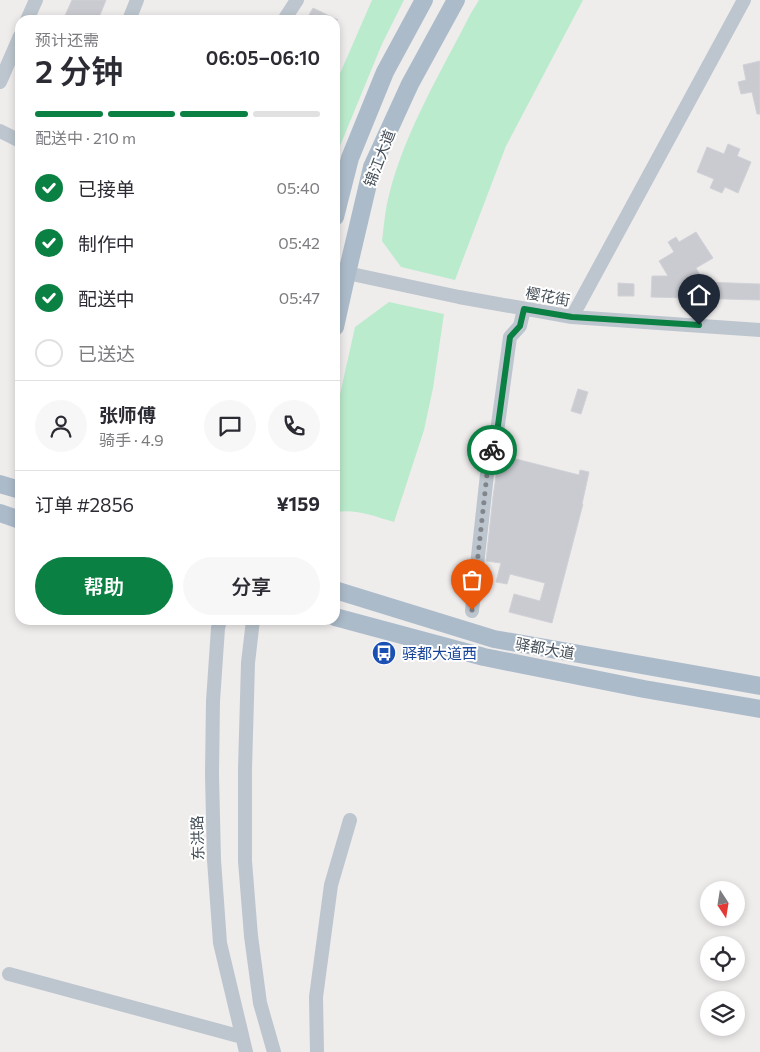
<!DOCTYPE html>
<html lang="zh">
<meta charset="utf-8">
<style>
:root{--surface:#fff;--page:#f7f7f7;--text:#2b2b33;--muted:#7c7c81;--line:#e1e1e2;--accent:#0b8043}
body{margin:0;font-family:Commissioner,"Noto Sans SC",sans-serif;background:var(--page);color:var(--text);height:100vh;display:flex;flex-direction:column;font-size:19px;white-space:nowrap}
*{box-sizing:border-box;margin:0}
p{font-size:16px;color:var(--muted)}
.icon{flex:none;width:28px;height:28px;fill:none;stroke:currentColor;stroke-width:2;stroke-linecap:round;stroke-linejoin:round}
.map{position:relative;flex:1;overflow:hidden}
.drawer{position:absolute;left:15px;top:15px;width:325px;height:610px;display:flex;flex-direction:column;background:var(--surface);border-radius:15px;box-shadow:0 2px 8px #0003}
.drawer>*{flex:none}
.needle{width:32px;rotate:168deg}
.controls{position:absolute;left:700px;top:881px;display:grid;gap:10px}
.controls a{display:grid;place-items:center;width:45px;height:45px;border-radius:50%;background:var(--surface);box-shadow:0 2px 8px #0003;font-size:25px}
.pin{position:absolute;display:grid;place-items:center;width:42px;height:42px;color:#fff;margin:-51px -21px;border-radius:50% 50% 50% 0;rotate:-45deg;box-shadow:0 0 5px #0007}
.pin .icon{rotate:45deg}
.courier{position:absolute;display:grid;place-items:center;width:50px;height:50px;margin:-25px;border:4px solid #0b8043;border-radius:50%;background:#fff;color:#222;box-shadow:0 1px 6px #0007}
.headline em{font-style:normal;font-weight:600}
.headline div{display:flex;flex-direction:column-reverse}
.headline{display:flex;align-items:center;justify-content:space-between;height:85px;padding:0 20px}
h1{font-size:32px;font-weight:600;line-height:38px}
.bar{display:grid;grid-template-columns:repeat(4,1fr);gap:8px 5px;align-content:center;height:60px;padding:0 20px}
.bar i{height:6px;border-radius:4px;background:var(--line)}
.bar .current{background:var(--accent)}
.bar p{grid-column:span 4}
.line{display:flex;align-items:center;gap:12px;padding:0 20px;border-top:1px solid var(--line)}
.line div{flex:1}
.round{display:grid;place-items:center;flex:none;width:52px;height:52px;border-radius:26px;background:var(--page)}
ol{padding:0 20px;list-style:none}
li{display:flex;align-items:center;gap:15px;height:55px}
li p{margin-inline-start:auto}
li .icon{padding:5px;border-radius:50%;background:var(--accent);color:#fff;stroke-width:4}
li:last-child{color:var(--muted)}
li i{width:28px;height:28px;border:2px solid var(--line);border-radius:50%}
.action{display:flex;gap:10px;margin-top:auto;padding:10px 20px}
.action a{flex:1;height:58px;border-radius:30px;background:var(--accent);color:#fff;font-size:20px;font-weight:600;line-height:58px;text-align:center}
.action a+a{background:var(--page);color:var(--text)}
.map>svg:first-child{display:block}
.green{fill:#bbebcd}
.building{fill:#c9cbd1;stroke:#d0d2d7}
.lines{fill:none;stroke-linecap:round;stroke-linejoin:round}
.minor{stroke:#bdc6ce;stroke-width:14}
.major{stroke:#acbbca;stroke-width:18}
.done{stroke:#80868c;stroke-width:5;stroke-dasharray:0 9}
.route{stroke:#0b8043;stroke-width:6}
.labels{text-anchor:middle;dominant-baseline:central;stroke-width:4;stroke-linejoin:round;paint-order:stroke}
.street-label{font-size:15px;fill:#454f58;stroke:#fff}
.transit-label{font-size:15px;fill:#164399;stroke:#fff;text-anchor:start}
</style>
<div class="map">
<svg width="760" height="1052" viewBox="0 0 760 1052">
<rect width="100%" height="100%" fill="#efecec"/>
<path class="green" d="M372 0H404L382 44 335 158V85Z
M479 0H583L506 146 455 280 401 267 382 241C384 226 385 210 389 195 405 131 441 72 471 13Z
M389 302 444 314 433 388 424 430 394 522C373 516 357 509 335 512V417L355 327Z"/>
<path class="building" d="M72 0H106L98 20H63Z
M313 8 338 20H306Z
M760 61V114H757L752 92 741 94 738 82 746 80 743 65Z
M728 144 740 149 737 156 751 162 738 193 725 187 722 193 710 188 714 179 697 172 707 147 724 154Z
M696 232 713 258 696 268 704 282 760 284V300L651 297 652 276H668L659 261 674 252 668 242 676 237 679 242Z
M618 283 634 284V296H618Z
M578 389 588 392 581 414 571 411Z
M499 455 512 457V458L579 475 580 470 589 472 582 504H583L552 623 509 612 514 594 540 601 545 583 510 574 507 584 496 582 501 563 486 561 493 497Z"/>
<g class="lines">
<path class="minor" d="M27 20 36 0
M129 20 137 0
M284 20 297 0
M0 82 20 36
M0 131 20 141
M335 270 347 273 459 297 572 317 760 330
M572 317 744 0
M472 611 489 456 496 439 510 337 520 326 524 309
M220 620 218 628 213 701 212 774 214 860 220 943 246 1052
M253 620 248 663 245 769V861L251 936 260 1003 274 1052
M9 974 242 1037
M317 1052 316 997 331 885 350 820"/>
<path class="major" d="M335 217 350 158 385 72 424 0
M335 327 347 273 372 167 410 84 456 0
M0 484 20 490
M0 513 20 520
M335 590 494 639 760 686
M335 617 484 657 644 689 760 709"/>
</g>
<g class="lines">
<path class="done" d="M472 610 489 456 492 450"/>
<path class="route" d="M492 450 496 440 510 337 520 326 524 309 572 317 699 325"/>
</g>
<defs>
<g id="bus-disc" transform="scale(1.25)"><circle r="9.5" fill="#1a4fb4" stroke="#fff"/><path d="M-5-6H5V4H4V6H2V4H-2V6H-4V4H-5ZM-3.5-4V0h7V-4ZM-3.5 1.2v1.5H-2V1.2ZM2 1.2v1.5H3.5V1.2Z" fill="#fff"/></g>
</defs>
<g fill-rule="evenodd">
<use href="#bus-disc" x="384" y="653"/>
</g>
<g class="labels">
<g class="street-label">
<text transform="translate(379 158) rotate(-69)">锦江大道</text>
<text transform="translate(548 296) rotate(10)">樱花街</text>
<text transform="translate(545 648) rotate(10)">驿都大道</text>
<text transform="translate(197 838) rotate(-92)">东洪路</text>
</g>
<g class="transit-label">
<text x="402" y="653">驿都大道西</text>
</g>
</g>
</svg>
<div class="controls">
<a><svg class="needle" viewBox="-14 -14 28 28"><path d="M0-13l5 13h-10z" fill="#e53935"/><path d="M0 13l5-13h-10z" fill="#7c7c81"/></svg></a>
<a><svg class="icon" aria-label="locate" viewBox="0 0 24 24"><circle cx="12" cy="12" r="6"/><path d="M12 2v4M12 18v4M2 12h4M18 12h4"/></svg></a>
<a><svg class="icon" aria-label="layers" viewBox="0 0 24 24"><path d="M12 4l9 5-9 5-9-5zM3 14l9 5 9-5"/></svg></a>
</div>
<div class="pin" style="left:472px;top:610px;background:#ea580c"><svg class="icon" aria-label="bag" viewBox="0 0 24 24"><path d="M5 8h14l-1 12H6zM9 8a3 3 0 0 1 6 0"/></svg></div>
<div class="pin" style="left:699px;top:325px;background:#1f2937"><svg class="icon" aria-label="home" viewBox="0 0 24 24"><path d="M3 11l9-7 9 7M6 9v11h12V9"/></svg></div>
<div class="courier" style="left:492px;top:450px"><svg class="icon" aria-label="bike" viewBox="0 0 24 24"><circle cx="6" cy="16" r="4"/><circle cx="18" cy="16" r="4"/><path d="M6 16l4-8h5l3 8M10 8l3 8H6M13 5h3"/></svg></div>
<section class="drawer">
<div class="headline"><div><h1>2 分钟</h1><p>预计还需</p></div><em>06:05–06:10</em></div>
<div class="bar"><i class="current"></i><i class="current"></i><i class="current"></i><i></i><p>配送中 · 210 m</p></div>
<ol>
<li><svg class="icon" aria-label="check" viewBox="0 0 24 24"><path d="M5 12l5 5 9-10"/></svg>已接单<p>05:40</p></li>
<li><svg class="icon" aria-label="check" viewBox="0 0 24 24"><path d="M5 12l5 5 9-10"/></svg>制作中<p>05:42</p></li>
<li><svg class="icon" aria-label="check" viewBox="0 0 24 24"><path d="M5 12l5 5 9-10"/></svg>配送中<p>05:47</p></li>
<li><i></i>已送达</li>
</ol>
<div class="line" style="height:90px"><a class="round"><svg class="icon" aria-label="person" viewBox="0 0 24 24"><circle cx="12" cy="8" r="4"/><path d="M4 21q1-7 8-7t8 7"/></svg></a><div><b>张师傅</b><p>骑手 · 4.9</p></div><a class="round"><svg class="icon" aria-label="chat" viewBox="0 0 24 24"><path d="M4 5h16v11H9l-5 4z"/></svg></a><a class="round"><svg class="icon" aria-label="phone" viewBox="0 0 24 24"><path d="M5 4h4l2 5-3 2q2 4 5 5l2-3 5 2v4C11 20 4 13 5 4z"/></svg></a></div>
<div class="line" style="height:65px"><div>订单 #2856</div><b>¥159</b></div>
<div class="action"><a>帮助</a><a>分享</a></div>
</section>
</div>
